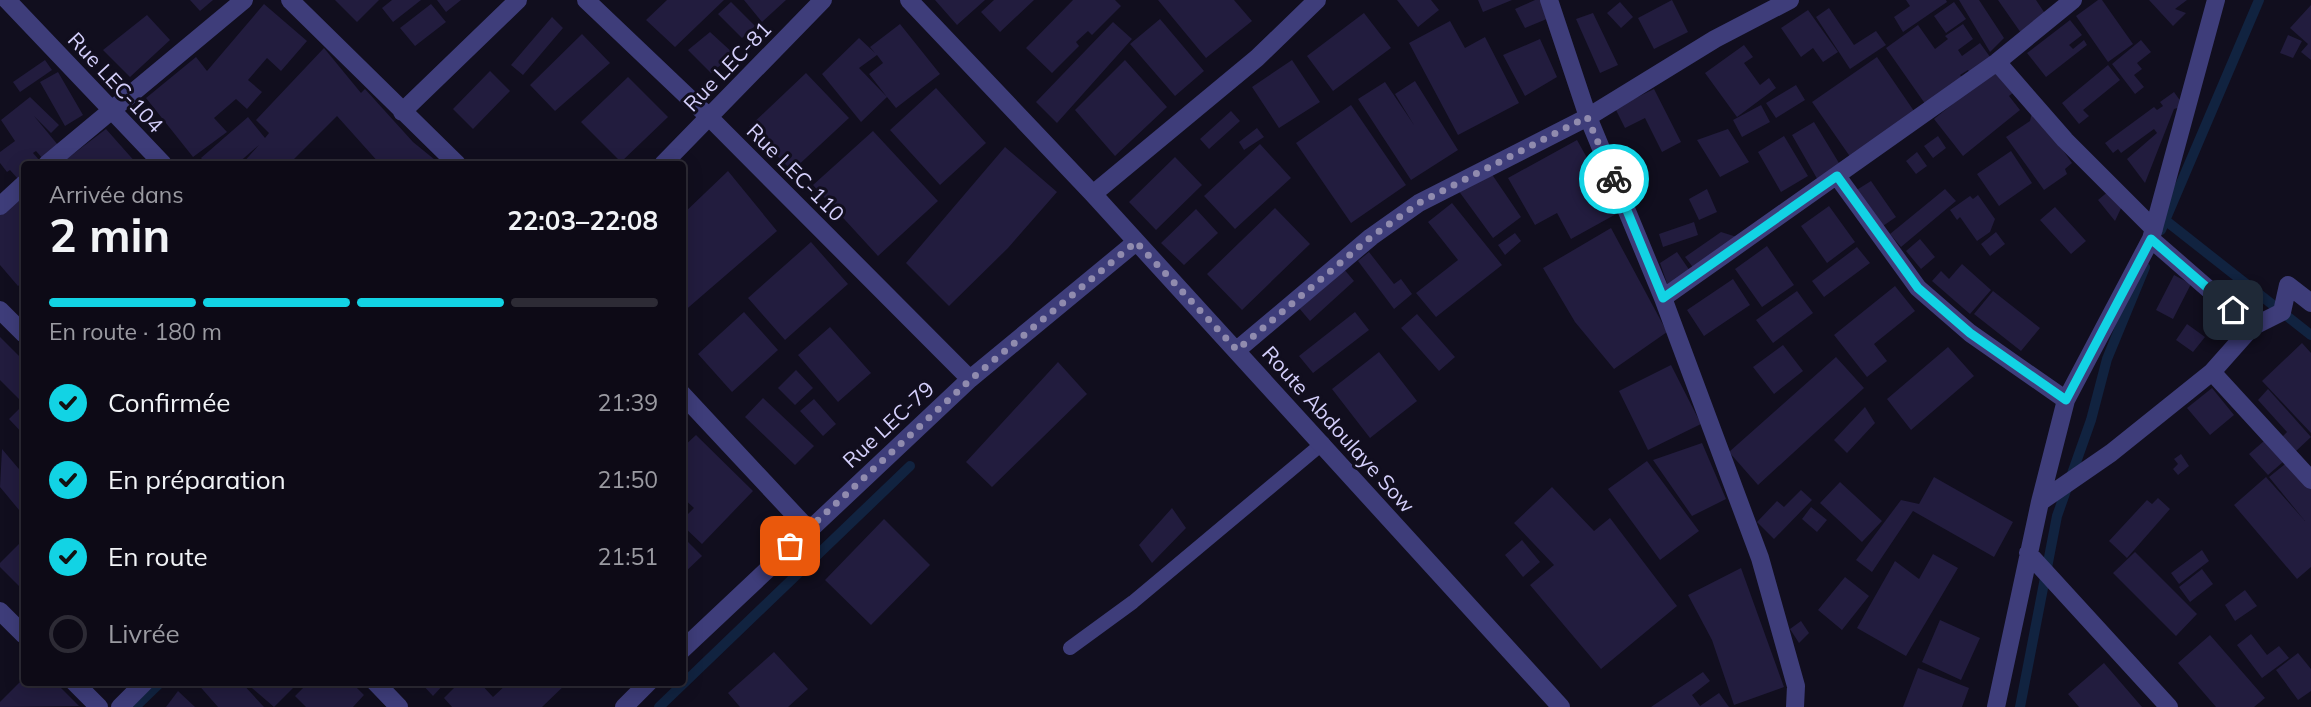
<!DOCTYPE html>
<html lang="fr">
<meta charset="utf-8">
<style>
:root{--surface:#0d0a16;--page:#16131f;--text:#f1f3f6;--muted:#9a9aa1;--line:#2d2b35;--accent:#12d3e4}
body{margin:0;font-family:Mulish,sans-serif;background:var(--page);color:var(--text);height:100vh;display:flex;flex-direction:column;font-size:26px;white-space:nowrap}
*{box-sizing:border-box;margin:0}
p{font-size:23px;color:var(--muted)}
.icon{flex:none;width:38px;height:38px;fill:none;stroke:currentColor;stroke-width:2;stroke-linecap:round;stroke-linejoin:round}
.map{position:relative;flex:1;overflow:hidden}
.details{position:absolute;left:21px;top:161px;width:665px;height:525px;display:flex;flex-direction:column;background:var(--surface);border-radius:7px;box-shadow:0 4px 18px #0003,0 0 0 2px var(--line)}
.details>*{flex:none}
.pin{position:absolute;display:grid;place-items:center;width:60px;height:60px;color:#fff;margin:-30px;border-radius:14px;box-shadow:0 4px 10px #0006}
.courier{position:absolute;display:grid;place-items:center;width:70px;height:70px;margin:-35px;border:5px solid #12d3e4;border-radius:50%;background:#fff;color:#222;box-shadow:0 2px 9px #0007}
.head em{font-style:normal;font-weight:700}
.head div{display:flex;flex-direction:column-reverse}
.head{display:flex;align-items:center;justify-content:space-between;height:119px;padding:0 28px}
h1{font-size:46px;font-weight:700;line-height:52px}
.bar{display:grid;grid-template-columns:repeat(4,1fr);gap:10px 7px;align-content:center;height:84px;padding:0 28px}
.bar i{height:9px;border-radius:5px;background:var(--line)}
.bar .current{background:var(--accent)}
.bar p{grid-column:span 4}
ol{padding:0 28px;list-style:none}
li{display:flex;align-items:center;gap:21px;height:77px}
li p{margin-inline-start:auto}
li .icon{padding:7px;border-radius:50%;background:var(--accent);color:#111;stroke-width:4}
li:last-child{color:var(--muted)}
li i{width:38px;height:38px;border:4px solid var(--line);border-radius:50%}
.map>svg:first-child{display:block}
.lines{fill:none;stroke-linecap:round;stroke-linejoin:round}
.stream{stroke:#112340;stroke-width:10}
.building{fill:#221c3e;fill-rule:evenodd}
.service{stroke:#3e3d7a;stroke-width:14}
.minor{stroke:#3e3d7a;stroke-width:18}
.done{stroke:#908bae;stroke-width:7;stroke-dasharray:0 12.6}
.route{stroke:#12d3e4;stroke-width:9}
.labels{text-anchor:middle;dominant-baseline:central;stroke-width:6;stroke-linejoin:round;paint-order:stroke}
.street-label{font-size:21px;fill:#d4cffb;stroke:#110e1e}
</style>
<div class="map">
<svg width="2311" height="707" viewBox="0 0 2311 707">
<rect width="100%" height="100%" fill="#110e1e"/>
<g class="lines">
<path class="stream" d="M2165 220 2311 335
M2161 230 2259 0
M135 707 161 682
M659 707 910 466
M2020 707 2057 516 2091 420 2107 359 2145 267"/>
</g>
<path class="building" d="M190 0H213L200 11Z
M335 0H379L357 22Z
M392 0H421L393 22 382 8Z
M437 0H461L446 12Z
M667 0H724L675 47 646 20Z
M744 0H786L762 22Z
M935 0H985L957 25Z
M994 0H1034L1000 32 981 12Z
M1073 0H1115L1121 6 1092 35 1088 31 1076 42 1079 46 1052 73 1026 48Z
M1158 0H1234L1252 21 1206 58Z
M1397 0H1431L1439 10 1418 27Z
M1478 0H1512L1483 12Z
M1535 0H1551L1554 16 1525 28 1515 9Z
M1672 0 1688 32 1654 49 1638 18Z
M1906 0H1946L1947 2 1903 32 1894 17 1910 6Z
M1959 0H1979L2004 38 1990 52Z
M1998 0H2036L2046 15 2021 33Z
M2098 0H2102L2133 44 2108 62 2076 16Z
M2149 0H2187L2175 9 2186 13 2173 26Z
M731 2 755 26 742 38 718 14Z
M1620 2 1633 17 1621 28 1607 13Z
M1954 2 1966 19 1946 33 1934 16Z
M264 4 307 41 281 71 267 58 248 80 262 92 247 109 236 99 214 118 227 132 193 157 146 98 196 57 207 71Z
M431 4 446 22 415 46 400 28Z
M2311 5V60L2301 52 2308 44 2290 28Z
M1829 8 1854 45 1876 31 1886 45 1850 69 1816 17Z
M1808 10 1838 52 1823 62 1813 48 1801 57 1781 28Z
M1364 13 1391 48 1333 91 1307 56Z
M1593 13 1618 65 1600 73 1576 19Z
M147 15 170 40 130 77 103 50Z
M552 17 563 28 523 75 511 65Z
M1160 19 1204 71 1175 96 1130 44Z
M2070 20 2082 35 2069 45 2073 49 2084 40 2087 45 2046 77 2027 53Z
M1450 21 1465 48 1485 37 1519 103 1458 135 1409 43Z
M1113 22 1132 39 1057 123 1036 102Z
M900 24 940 74 896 108 887 97 861 122 822 74 859 38 875 53 870 47ZM877 55 883 63 869 74 887 97 859 68Z
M1963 24 1973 39 1958 50 1962 56 1980 43 1993 61 1972 76 1968 70 1960 75 1965 81 1928 108 1886 48 1918 25 1935 49 1948 39 1945 36Z
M710 32 734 54 711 73 688 50Z
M582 34 610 63 555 111 530 85Z
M2288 35 2302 41 2293 58 2280 53Z
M1540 39 1557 77 1525 96 1503 55Z
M2141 40 2151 52 2137 63 2142 69 2134 75 2144 87 2135 94 2112 64Z
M1744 45 1753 57 1744 63 1760 85 1769 78 1776 88 1737 117 1705 73Z
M324 48 361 93 365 89 413 142 440 164H380L337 116 294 159 305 164H242L259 145 237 164H206L201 158 248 117 265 138 269 133 256 120Z
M1877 57 1916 114 1851 158 1812 102Z
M45 60 52 70 20 92 13 82Z
M1125 60 1167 107 1115 156 1075 110Z
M1292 60 1320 102 1279 128 1252 87Z
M2108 65 2120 80 2083 110 2089 116 2079 124 2062 103Z
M1996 69 2014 92 2009 96 2020 110 1963 156 1934 119Z
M490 71 510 91 473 129 453 109Z
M58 72 83 115 65 126 40 82Z
M806 73 849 118 792 171 749 127Z
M628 77 668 117 621 162 581 122Z
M1415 81 1458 150 1411 180 1358 99 1385 82 1414 125 1395 94Z
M1796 85 1805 100 1776 118 1766 103Z
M936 88 986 143 940 185 890 130Z
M1654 89 1681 142 1662 152 1645 118 1625 128 1615 108Z
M2174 92 2184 106 2174 109 2145 183 2127 159 2157 133 2154 129 2121 153 2118 149 2113 153 2105 143 2154 107 2157 110 2163 106 2160 102Z
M30 97 59 125 51 133 34 116 58 145 43 159 36 151 33 153 40 161 36 164H24V174L18 179 10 170 7 172 0 163V152L15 141 1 120Z
M1351 105 1406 185 1351 223 1296 143Z
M1761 105 1770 122 1742 137 1733 120Z
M2033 108 2072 163 2065 169 2067 174 2044 190 2006 137 2030 121Z
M1231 111 1240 121 1209 149 1200 139Z
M1814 122 1842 168 1819 182 1792 135Z
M1257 128 1264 137 1244 150 1239 142Z
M106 129 137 164H60Z
M1728 129 1749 162 1720 177 1697 140Z
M873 131 938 201 878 256 813 185Z
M1784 136 1808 176 1781 192 1758 152Z
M1938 136 1946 148 1933 158 1924 146Z
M1577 140 1618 213 1571 239 1557 213 1535 225 1508 178Z
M1260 144 1291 178 1235 229 1204 196Z
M1005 147 1057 192 1008 248 949 306 906 263Z
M2011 151 2032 183 1999 206 1977 174Z
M1917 152 1927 166 1916 174 1906 161Z
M1175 157 1202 185 1156 230 1129 202Z
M1489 170 1521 217 1493 238 1458 190Z
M728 171 777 231 682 313V215Z
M1871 181 1896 217 1880 228 1855 191Z
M1707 189 1717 212 1699 220 1689 199Z
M1945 189 1956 201 1901 247 1890 234Z
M2110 190 2123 204 2115 221 2098 200Z
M24 193V281L18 286 0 265V214Z
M1978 195 1995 219 1990 232 1977 241 1960 217 1957 220 1950 210 1970 196 1973 199Z
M1452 203 1502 265 1436 317 1416 293 1458 260 1428 222Z
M1829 206 1855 242 1827 263 1801 226Z
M2055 207 2086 241 2071 254 2040 220Z
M1275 208 1310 244 1242 310 1207 274Z
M1196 209 1218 233 1184 265 1161 243Z
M1694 222 1698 235 1663 247 1659 234Z
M1611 228 1667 332 1614 369 1575 322 1543 268Z
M1721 232 1740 238 1695 270 1685 257Z
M1996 232 2005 244 1990 256 1981 244Z
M1515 233 1521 241 1505 255 1498 245Z
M1920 239 1935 257 1921 269 1906 251Z
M811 242 848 284 785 340 748 298Z
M1767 246 1794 285 1762 307 1735 269Z
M1857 247 1870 263 1824 297 1812 281Z
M1369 252 1394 284 1401 279 1412 294 1394 309 1358 261Z
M1677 252 1690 271 1668 286 1660 263Z
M1962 264 1991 290 1970 314 1932 281 1941 271 1949 279Z
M1343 268 1354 281 1310 321 1299 308Z
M2174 275 2191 284 2173 319 2156 310Z
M1733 279 1750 305 1704 336 1687 310Z
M1895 286 1915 311 1874 344 1887 361 1867 377 1834 335Z
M1797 291 1813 313 1773 343 1756 320Z
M1993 291 2040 328 2021 351 1974 314Z
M744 312 778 350 732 392 698 354Z
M1355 312 1369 330 1313 373 1299 356Z
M1417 314 1455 357 1439 371 1401 328Z
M2187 324 2205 337 2193 352 2176 340Z
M830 327 871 373 838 402 798 355Z
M0 337 24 361V435L9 419 24 404 0 380Z
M2302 343 2311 353V433L2262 381Z
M1783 345 1803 371 1774 394 1753 367Z
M1948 347 1974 376 1911 430 1887 399Z
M1379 352 1417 401 1370 438 1332 389Z
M1836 357 1864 388 1758 485 1729 452Z
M1058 362 1087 394 992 487 966 462Z
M1671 365 1701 424 1648 450 1619 391Z
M796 370 813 388 795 405 778 388Z
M2212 388 2234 415 2210 435 2187 408Z
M2268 389 2311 437 2295 452 2281 438 2287 432 2258 400Z
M763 398 814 446 795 465 745 417Z
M814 399 836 424 823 436 800 411Z
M1865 407 1875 423 1847 453 1834 440Z
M696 435 753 491 702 544 682 525V520L694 508 682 497V448Z
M2264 441 2283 462 2268 475 2249 454Z
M1702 443 1726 499 1692 516 1653 460Z
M2 449 24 475V516L0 487Z
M2181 454 2189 466 2178 475 2173 469 2178 464 2174 459Z
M1647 461 1699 531 1660 560 1608 489Z
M2289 461 2311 487V567L2297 579 2234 505 2266 477 2305 521 2269 477Z
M1934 477 2013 522 1994 557 1913 511 1872 572 1856 560 1901 500 1919 504Z
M1840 482 1882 521 1862 542 1820 503Z
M1552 487 1594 531 1610 518 1677 606 1601 669 1530 585 1554 565 1514 523Z
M1801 490 1812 500 1774 539 1757 522 1777 501 1784 507Z
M2158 498 2170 509 2127 558 2109 541 2147 500 2152 504Z
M1811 507 1827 520 1817 532 1802 519Z
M1172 508 1186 528 1152 563 1139 545Z
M884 519 930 565 871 625 825 580Z
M682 536 702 556 682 575Z
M23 540 24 542V591L0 567V563Z
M1522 540 1540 562 1523 577 1505 555Z
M2202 550 2209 561 2179 584 2171 573Z
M2135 552 2197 614 2176 636 2113 573Z
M1933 554 1958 568 1906 656 1857 628 1895 561 1919 579Z
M1741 568 1784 687 1734 705 1712 640 1688 595Z
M2202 569 2213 584 2190 602 2179 587Z
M1845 577 1869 596 1842 630 1818 610Z
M2245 590 2257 606 2235 621 2225 605Z
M1940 620 1980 638 1961 680 1922 662Z
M1801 621 1809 633 1799 643 1790 629Z
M2251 634 2267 655 2279 646 2289 658 2262 678 2237 645Z
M2210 635 2265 698 2254 707H2216L2178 663Z
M774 652 808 689 788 707H740L728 693Z
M2298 653 2311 669V691L2298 700 2276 670Z
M2104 663 2142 707H2079L2068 694Z
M1918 668 1969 688 1962 707H1903Z
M1703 672 1710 681 1692 695 1700 706 1719 693 1729 707H1651Z
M24 678V682H55L79 706 0 707V702Z
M196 682H241L264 707H218Z
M245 682H299L274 707Z
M309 682H351L364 695 353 707H306L295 696Z
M420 682H446L433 696Z
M460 682H479L493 697 509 682H568L542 707H452L444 698Z
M178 691 195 707H166Z"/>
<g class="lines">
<path class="service" d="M1070 648 1133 602 1323 443"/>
<path class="minor" d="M7 0 163 164
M290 0 457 164
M586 0 709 117 970 379
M909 0 1093 194 1561 707
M1549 0 1588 117 1663 298 1760 558 1796 686 1795 707
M1997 62 2065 140 2154 229
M402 112 518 0
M47 164 244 0
M663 164 823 0
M1837 176 1918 288 1970 333 2066 400
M1093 194 1257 58 1317 0
M0 206 24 184
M2151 239 2252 327
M1663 298 1997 62 2073 0
M0 310 24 334
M1237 350 1371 237 1419 203 1588 117 1715 39 1790 0
M2212 372 2311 480
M682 394 808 529
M2040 502 2111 453 2212 372 2252 327 2282 312 2288 285 2311 303
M2028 553 2169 707
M0 611 24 635
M682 650 970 379 1136 242
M74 682 99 707
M375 682 399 707
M120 707 145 682
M624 707 649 682
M1996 707 2040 502 2066 400 2151 239 2216 0"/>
</g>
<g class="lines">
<path class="done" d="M790 546 970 380 1136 242 1237 350 1371 237 1419 203 1587 117 1614 179"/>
<path class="route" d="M1614 179 1663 298 1837 176 1918 288 1970 333 2066 400 2151 239 2233 310"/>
</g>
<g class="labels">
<g class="street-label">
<text transform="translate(727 66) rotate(-46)">Rue LEC-81</text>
<text transform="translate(116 82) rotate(47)">Rue LEC-104</text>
<text transform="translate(796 172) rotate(45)">Rue LEC-110</text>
<text transform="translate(888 424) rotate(-43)">Rue LEC-79</text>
<text transform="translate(1339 429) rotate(48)">Route Abdoulaye Sow</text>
</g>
</g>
</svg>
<div class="pin" style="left:790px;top:546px;background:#ea580c"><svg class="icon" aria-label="bag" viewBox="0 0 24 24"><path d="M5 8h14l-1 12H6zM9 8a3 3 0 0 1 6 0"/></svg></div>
<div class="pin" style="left:2233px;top:310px;background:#1f2937"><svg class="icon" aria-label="home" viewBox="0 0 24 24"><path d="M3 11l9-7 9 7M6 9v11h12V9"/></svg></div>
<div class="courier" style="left:1614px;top:179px"><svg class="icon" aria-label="bike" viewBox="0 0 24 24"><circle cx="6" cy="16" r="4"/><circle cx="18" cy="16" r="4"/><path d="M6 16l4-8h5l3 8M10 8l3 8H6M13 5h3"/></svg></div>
<section class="details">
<div class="head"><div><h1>2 min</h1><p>Arrivée dans</p></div><em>22:03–22:08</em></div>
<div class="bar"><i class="current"></i><i class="current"></i><i class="current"></i><i></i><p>En route · 180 m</p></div>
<ol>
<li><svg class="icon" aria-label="check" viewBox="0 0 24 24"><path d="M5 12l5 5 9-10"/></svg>Confirmée<p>21:39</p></li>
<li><svg class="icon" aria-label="check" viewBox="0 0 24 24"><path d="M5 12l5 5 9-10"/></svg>En préparation<p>21:50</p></li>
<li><svg class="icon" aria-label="check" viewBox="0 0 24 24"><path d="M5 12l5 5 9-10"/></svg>En route<p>21:51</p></li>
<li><i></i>Livrée</li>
</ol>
</section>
</div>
